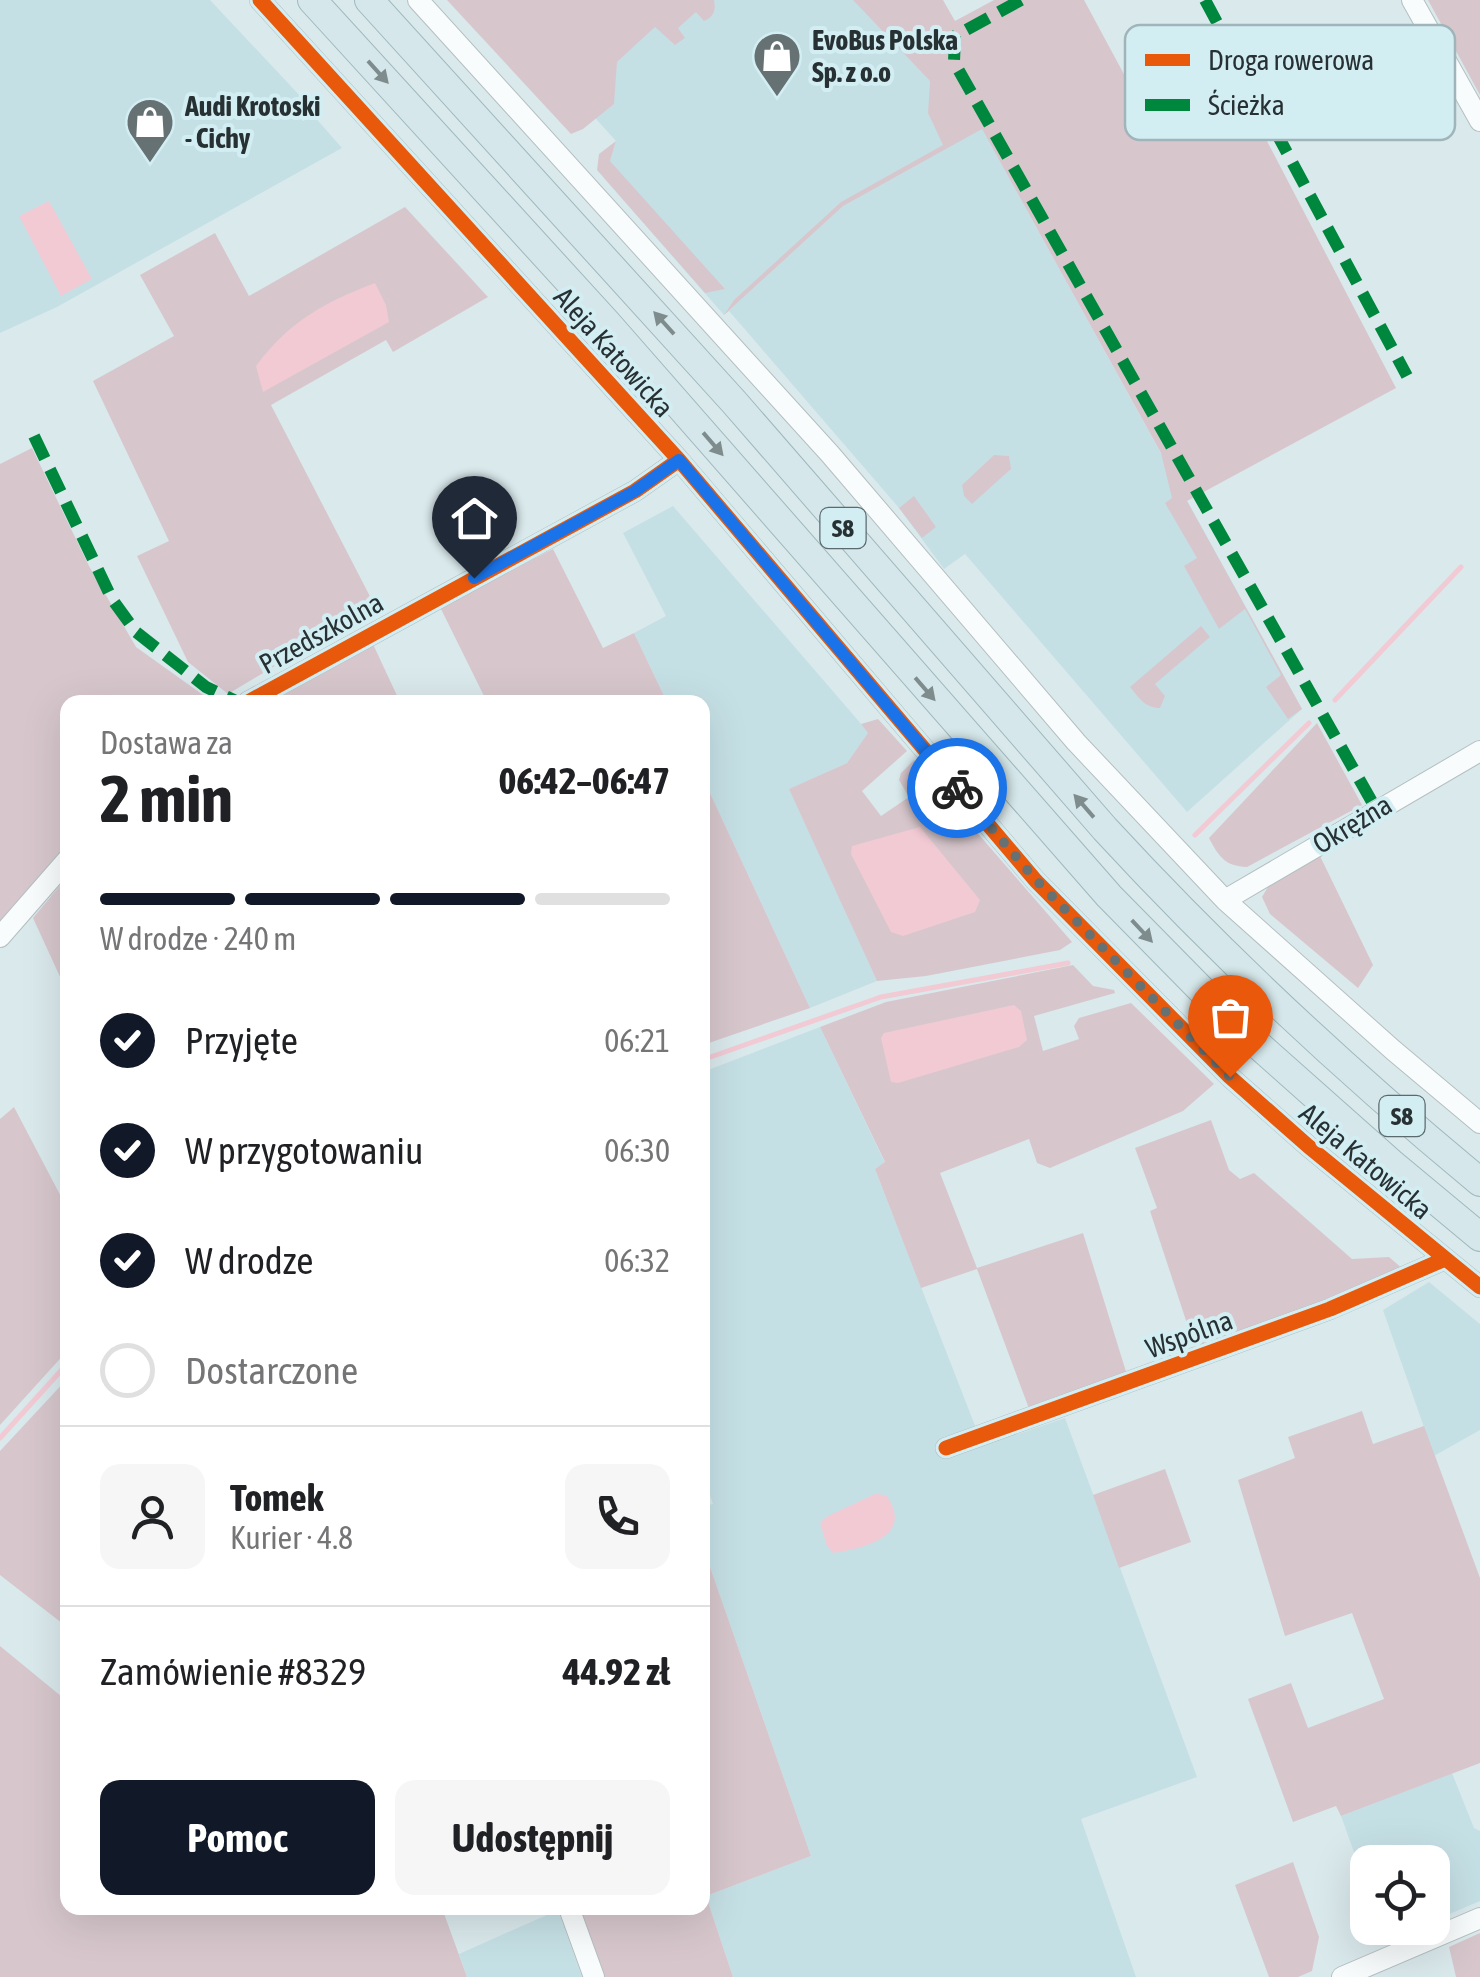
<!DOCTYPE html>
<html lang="pl">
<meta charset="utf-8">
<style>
:root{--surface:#fff;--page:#f6f6f6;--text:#202124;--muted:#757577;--line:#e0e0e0;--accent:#111827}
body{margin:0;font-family:"Asap Condensed",sans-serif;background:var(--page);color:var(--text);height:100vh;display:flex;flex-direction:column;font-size:38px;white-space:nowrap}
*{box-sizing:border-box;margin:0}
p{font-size:32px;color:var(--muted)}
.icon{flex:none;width:55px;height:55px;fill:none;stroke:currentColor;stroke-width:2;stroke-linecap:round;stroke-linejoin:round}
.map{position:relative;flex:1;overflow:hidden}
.drawer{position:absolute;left:60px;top:695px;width:650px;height:1220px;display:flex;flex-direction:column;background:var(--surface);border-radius:20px;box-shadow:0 10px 40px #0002}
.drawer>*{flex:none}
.tools{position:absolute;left:1350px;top:1845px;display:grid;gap:20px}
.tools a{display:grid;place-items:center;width:100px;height:100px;border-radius:20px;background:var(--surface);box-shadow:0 10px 40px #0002;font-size:50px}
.pin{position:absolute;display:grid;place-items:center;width:85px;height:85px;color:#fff;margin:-102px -42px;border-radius:50% 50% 50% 0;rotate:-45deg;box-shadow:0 0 10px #0007}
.pin .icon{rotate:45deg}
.courier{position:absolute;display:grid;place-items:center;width:100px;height:100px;margin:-50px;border:8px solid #1a73e8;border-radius:50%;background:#fff;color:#222;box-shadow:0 2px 12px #0007}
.summary em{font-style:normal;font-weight:700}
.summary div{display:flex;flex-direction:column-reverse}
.summary{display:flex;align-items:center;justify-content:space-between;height:170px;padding:0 40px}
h1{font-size:65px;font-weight:700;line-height:75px}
.bar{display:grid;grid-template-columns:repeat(4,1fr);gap:15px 10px;align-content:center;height:120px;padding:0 40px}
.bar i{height:12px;border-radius:8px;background:var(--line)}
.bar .selected{background:var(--accent)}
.bar p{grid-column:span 4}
.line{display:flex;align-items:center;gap:25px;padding:0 40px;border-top:2px solid var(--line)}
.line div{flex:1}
.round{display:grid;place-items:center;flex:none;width:105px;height:105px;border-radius:20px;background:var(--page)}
ol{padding:0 40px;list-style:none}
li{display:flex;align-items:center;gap:30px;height:110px}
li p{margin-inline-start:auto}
li .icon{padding:10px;border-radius:50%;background:var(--accent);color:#fff;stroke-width:4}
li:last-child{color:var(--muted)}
li i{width:55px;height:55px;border:5px solid var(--line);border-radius:50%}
.cta{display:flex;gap:20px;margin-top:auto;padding:20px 40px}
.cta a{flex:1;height:115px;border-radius:20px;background:var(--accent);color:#fff;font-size:40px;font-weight:700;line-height:115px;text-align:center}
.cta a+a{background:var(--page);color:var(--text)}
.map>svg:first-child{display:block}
.built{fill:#c5e0e5}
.green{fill:#d7c7cd}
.water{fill:#f1cad4}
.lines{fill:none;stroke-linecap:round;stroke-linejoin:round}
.stream{stroke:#f1cad4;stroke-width:5}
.minor-casing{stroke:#b4bfc1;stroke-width:22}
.highway-casing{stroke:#9fb8bc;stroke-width:30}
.minor{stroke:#f9fcfc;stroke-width:20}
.highway{stroke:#d5e7ea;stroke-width:28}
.quiet{stroke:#00873e;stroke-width:12;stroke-dasharray:25 12;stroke-linecap:butt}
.cycleway-casing{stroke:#d3eef3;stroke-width:21}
.cycleway{stroke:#e8590c;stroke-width:15}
.oneway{fill:#7e8c8e}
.done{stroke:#667174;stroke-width:10;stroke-dasharray:0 18}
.route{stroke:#1a73e8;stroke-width:12}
.labels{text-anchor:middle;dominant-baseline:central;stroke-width:8;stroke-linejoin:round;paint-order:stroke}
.shield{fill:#d3eef3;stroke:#5b6a6d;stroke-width:2.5}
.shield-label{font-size:25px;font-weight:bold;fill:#273133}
.poi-label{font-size:28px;font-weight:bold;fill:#273133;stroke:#d3eef3;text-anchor:start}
.street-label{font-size:28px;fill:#273133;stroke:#d3eef3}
.key{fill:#d3eef3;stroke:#9fb5b9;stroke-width:2.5}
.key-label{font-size:28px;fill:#273133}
</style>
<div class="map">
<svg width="1480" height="1977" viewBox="0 0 1480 1977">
<rect width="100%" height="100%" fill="#dae9ec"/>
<path class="built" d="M0 0H210L303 99 292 107 303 121 313 115 342 148 57 307 0 333Z
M684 0H911L1302 709 1187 812 965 554 944 569 899 508 729 311 724 315 604 178 616 141 577 98Z
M673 506 869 733 847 763 790 789 877 981 810 1008 703 778 702 702H667L634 633 666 616 623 533Z
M820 1027 885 1163 875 1169 983 1446 1065 1418 1197 1777 1081 1819 1136 1977H733L706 1896 811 1856 703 1547V1506L713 1504 703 1476V1072Z
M1429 1282 1480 1324V1430L1434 1456 1383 1310Z
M1452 1773 1474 1828 1480 1831V1901L1433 1921 1432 1862H1368L1367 1888 1341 1816Z
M558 1910 582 1977H467L459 1954Z"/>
<path class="green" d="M447 0H714C716 10 714 17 704 21L696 12 678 28 685 38 675 45 655 27 617 62 614 104 583 129 571 134Z
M853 0H943L955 21 994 0H1084L1139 102 1222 55 1396 388 1187 501 1302 709 1288 719 1266 687 1281 675 1245 609 1219 629 1184 566 1197 558 1165 503 1172 498 1161 453 982 129 843 206 724 315 734 300 841 202 943 145 928 113 930 81Z
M1428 0H1480V95Z
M616 141 610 161 725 289 705 293 597 170 599 154Z
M405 207 488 297 393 352 386 340 271 405 375 606 228 694 188 662 137 556 169 541 93 381 174 336 140 275 215 233 249 296Z
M32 448 89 566 136 647 213 702H68L67 844 0 925V464Z
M994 455 1009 456 1011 469 972 504 964 496 962 485Z
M914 496 936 527 922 538 899 508Z
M553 549 603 648 634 633 667 702H487L440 607Z
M1201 626 1210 637 1155 684 1165 696 1160 708C1145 708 1139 698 1130 687Z
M372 642 400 702H262Z
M878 719 907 751 862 791 881 816 909 797 899 780 901 773 914 760 1072 942 1060 950 926 976 877 981 789 789 847 763 868 733 861 724Z
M1317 723 1362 805 1247 867C1225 866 1219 857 1209 838Z
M703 778 810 1008 703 1045H702Z
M1320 856 1373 965 1358 988 1270 914 1262 897 1269 885Z
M67 877V992L33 918Z
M1073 965 1093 986 1114 990 1115 993 1034 1016 1043 1051 1079 1039 1074 1026 1079 1018 1131 1003 1214 1084 1183 1111 1050 1168 1037 1163 1029 1139 940 1173 977 1268 1083 1233 1128 1378 1031 1414 977 1269 921 1288 875 1169 885 1162 820 1027 886 1002Z
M14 1107 67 1208 68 1350 0 1425V1119Z
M1211 1120 1229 1170 1240 1179 1254 1173 1352 1259 1389 1257 1403 1269 1368 1288 1196 1351 1150 1211 1157 1208 1135 1148Z
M67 1379V1627L0 1575V1451Z
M1362 1411 1373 1444 1424 1426 1480 1578V1763L1341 1816 1336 1806 1293 1822 1248 1699 1291 1683 1308 1728 1384 1699 1352 1613 1285 1636 1238 1480 1295 1458 1288 1437Z
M1165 1469 1191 1542 1119 1568 1093 1495Z
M703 1547 811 1856 706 1896 733 1977H603L578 1908H702Z
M0 1646 67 1701 68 1908H442L467 1977H0Z
M1293 1862 1319 1937 1312 1971 1298 1977H1269L1235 1885Z
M1480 1933V1977H1456L1449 1947Z"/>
<path class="water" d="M49 201 92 279 61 296 19 216Z
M375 283 386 305 389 322 263 392 256 366C290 321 323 303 375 283Z
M920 827 980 900 975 912 903 936 891 932 851 854 852 846Z
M1014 1005 1021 1011 1027 1040 1019 1047 898 1083 891 1082 881 1038 884 1033Z
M875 1494 886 1495C915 1536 866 1548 833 1553L827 1546 820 1523 826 1517Z"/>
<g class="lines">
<path class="stream" d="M1335 700 1461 567
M1195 835 1309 723
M702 1060 881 997 1068 963
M0 1438 68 1363"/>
<g class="minor-casing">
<path id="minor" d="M260 0 679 460 1036 881 1230 1077 1308 1146 1480 1287
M418 0 830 454 1076 742 1225 900 1393 1050 1480 1123
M1412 0 1480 121
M248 702 635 491 679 460
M1225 900 1480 751
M0 937 68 859
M946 1448 1330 1309 1445 1259
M569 1908 594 1977
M1342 1977 1480 1918"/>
</g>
<g class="highway-casing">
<path id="highway" d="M312 0 607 323 1109 896 1238 1027 1391 1163 1480 1237
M369 0 734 402 1105 829C1222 956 1347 1072 1480 1182"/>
</g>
<use href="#minor" class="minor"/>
<use href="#highway" class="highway"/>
<path class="quiet" d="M1021 0 955 36 954 62 1376 809
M1205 0 1407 376
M34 436 112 599 136 632 206 687 238 702"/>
<g class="cycleway-casing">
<path id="cycleway" d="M260 0 679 460 1036 881 1230 1077 1308 1146 1480 1287
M248 702 635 491 679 460
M946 1448 1330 1309 1445 1259"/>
</g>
<use href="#cycleway" class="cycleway"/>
</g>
<defs><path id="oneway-solid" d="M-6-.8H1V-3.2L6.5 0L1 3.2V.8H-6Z" transform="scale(2.5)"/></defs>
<g class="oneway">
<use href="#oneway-solid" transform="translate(378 72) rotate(48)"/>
<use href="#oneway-solid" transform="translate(664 323) rotate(-132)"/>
<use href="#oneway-solid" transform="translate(713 444) rotate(49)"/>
<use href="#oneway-solid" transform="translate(925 689) rotate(49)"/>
<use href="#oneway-solid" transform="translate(1084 806) rotate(-131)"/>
<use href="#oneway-solid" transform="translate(1142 931) rotate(47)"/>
</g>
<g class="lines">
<path class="done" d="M957 788 1036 880 1230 1077"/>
<path class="route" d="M474 578 635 491 679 460 957 788"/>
</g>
<defs>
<g id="shop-pin" transform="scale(2.5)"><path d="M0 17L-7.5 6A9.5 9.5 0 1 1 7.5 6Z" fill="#667174" stroke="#d3eef3"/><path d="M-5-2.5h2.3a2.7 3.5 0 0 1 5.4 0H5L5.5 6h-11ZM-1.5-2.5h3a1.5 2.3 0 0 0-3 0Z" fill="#fff"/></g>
</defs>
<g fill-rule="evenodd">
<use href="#shop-pin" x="777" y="56"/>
<use href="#shop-pin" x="150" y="122"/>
</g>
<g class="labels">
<g class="shield">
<rect x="820.5" y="508" width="45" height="40" rx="8"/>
<rect x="1379.5" y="1096" width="45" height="40" rx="8"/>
</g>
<g class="shield-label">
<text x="843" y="528">S8</text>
<text x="1402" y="1116">S8</text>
</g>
<g class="poi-label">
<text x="812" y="40">EvoBus Polska<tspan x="812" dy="32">Sp. z o.o</tspan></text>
<text x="185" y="106">Audi Krotoski<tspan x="185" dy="32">- Cichy</tspan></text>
</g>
<g class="street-label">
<text transform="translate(614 352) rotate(48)">Aleja Katowicka</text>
<text transform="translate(321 633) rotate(-29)">Przedszkolna</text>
<text transform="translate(1352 824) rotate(-31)">Okrężna</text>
<text transform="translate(1366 1161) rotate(40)">Aleja Katowicka</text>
<text transform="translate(1189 1334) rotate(-20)">Wspólna</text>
</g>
</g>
<rect x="1125" y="25" width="330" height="115" rx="15" class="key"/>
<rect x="1145" y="54" width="45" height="12" fill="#e8590c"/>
<rect x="1145" y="99" width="45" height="12" fill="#00873e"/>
<g class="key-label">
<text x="1208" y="70">Droga rowerowa</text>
<text x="1208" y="115">Ścieżka</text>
</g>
</svg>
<div class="tools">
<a><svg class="icon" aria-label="locate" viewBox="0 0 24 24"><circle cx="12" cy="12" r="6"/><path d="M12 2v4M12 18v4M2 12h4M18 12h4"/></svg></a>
</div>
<div class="pin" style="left:1230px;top:1077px;background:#ea580c"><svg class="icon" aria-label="bag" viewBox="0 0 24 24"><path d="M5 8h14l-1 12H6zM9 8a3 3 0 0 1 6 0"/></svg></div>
<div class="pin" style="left:474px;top:578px;background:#1f2937"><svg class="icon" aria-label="home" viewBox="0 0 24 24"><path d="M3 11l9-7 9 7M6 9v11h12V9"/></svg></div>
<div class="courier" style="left:957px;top:788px"><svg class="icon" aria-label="bike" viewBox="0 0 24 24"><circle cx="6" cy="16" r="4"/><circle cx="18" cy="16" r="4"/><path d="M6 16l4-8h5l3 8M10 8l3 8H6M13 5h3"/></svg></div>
<section class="drawer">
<div class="summary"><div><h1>2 min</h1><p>Dostawa za</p></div><em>06:42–06:47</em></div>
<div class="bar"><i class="selected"></i><i class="selected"></i><i class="selected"></i><i></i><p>W drodze · 240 m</p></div>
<ol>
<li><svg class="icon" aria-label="check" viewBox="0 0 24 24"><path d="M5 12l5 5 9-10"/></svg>Przyjęte<p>06:21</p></li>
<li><svg class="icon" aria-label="check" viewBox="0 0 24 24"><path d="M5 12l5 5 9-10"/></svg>W przygotowaniu<p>06:30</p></li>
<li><svg class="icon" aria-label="check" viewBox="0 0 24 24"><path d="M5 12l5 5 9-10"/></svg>W drodze<p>06:32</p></li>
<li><i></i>Dostarczone</li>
</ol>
<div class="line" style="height:180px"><a class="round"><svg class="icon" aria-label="person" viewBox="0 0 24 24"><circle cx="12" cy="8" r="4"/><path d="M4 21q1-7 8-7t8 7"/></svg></a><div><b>Tomek</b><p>Kurier · 4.8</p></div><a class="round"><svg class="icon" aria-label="phone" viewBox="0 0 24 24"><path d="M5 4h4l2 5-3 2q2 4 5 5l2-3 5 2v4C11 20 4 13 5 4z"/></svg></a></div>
<div class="line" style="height:130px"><div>Zamówienie #8329</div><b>44.92 zł</b></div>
<div class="cta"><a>Pomoc</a><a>Udostępnij</a></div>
</section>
</div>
